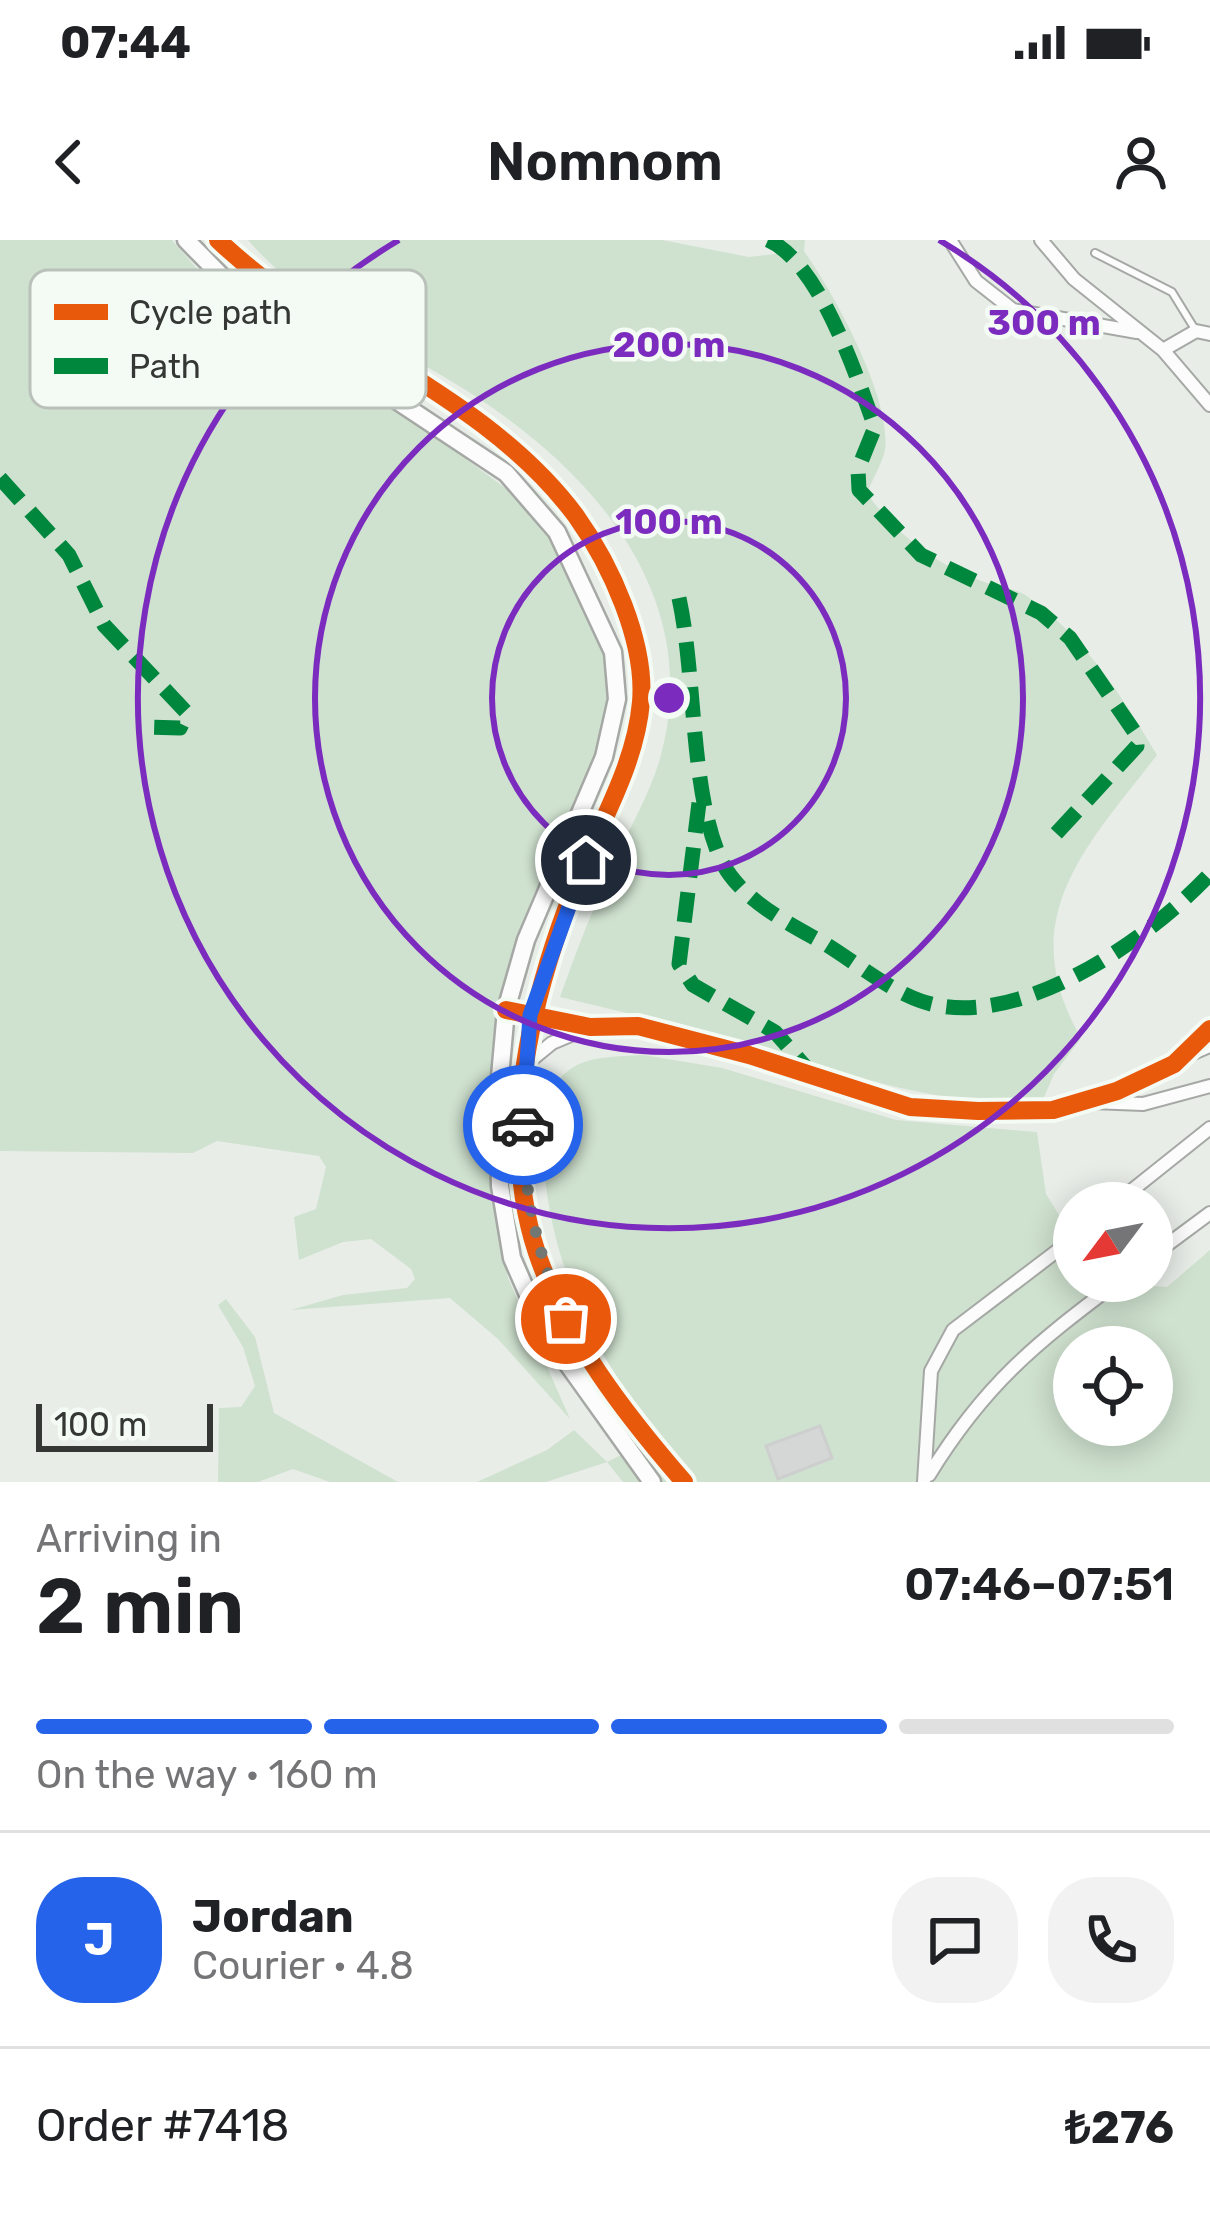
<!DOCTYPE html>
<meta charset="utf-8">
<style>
:root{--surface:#fff;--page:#f2f2f2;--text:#202124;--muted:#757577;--line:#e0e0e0;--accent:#2563eb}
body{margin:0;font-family:Rubik,sans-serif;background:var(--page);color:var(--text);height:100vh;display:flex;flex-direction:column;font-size:45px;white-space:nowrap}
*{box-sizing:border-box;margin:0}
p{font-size:39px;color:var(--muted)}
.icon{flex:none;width:66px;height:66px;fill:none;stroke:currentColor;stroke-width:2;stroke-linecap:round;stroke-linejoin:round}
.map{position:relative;height:1242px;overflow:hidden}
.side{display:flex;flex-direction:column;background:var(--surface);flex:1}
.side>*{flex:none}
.needle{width:78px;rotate:238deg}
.fabs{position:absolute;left:1053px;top:942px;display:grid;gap:24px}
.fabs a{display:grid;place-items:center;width:120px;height:120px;border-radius:50%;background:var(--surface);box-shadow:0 6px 30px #0003;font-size:60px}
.scale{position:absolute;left:36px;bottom:30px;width:177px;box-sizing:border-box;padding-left:12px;border:6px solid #343734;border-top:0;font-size:33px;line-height:42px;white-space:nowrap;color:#343734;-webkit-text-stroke:9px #f4fbf4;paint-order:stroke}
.pin{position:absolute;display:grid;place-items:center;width:102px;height:102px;color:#fff;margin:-51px;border:6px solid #fff;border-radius:50%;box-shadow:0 3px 12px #0007}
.courier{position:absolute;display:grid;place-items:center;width:120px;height:120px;margin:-60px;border:9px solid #2563eb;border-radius:50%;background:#fff;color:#222;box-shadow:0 3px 15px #0007}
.overview em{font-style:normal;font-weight:600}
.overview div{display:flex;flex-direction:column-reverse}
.overview{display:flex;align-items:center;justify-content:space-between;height:204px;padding:0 36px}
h1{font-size:78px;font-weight:600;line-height:90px}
.bar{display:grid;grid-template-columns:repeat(4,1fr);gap:18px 12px;align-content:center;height:144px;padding:0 36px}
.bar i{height:15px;border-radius:9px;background:var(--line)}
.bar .current{background:var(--accent)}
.bar p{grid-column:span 4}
.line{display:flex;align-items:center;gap:30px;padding:0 36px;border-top:3px solid var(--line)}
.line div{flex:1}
.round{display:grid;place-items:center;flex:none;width:126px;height:126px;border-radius:48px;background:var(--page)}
.status{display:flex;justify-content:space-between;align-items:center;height:84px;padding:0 60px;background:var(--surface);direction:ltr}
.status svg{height:33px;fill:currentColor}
header{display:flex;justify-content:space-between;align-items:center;height:156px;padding:0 36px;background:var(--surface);font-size:54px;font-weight:600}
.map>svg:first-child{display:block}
.green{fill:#cfe1cf;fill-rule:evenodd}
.building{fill:#d5d6d6;stroke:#cdcfce;stroke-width:3}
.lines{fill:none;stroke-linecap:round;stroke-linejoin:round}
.lane-casing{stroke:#a5a8a4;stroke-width:10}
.street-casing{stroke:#a5a8a4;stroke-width:16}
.secondary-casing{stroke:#a5a8a4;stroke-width:21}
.lane{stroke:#fcfcfc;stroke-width:6}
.street{stroke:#fcfcfc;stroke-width:12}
.secondary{stroke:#fcfcfc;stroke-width:16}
.quiet{stroke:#00873e;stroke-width:15;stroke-dasharray:30 15;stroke-linecap:butt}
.cycleway-casing{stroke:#f4fbf4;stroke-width:26}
.cycleway{stroke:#e8590c;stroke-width:18}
.done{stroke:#737773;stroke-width:12;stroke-dasharray:0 21.6}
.route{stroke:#2563eb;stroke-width:15}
.ring{fill:none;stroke:#7b2cbf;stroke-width:6}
.key{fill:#f4fbf4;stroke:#bac0ba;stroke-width:3}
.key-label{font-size:33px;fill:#343734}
.centre{fill:#7b2cbf;stroke:#f4fbf4;stroke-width:6}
.ring-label{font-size:36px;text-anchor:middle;font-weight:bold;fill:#7b2cbf;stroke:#f4fbf4;stroke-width:9;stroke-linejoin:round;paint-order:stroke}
</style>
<div class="status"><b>07:44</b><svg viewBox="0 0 49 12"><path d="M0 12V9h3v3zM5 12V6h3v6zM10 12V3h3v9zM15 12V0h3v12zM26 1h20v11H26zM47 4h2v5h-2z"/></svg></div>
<header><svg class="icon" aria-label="back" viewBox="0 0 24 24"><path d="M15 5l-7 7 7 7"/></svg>Nomnom<svg class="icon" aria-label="person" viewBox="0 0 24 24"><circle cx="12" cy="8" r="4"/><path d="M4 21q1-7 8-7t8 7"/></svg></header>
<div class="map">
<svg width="1210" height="1242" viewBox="0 0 1210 1242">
<rect width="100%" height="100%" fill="#e8ede8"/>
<path class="green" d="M0 0H172L211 45 266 93 429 192 512 253 563 313 609 415V485L494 815 487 880 492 954 508 1038 570 1179 498 1099 450 1058 291 1070 343 1055 407 1048 415 1039 411 1029 371 999 343 1002 299 1020 294 977 316 969 326 927 319 916 217 901 193 913 0 911Z
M248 0H662L749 17 800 11 766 0H805L804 11C833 52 892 158 885 210 882 224 872 240 867 253 895 294 937 325 984 342 998 347 1016 348 1028 357 1083 395 1124 459 1157 515 1087 606 1012 678 1081 798L1054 834 1042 862C930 868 835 828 729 799 674 783 616 771 560 757 576 711 594 666 614 621 630 588 648 557 659 522 707 359 595 231 464 149 392 104 304 65 248 0Z
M643 815 722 828 896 880 1037 892 1046 954 1074 999V1041L1167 1047 1210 1010V1242H623L607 1222 546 1242H477L547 1210 574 1190 607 1222 658 1197C596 1113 554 1034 544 929 540 894 537 851 572 828 592 815 620 817 643 815ZM1074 1107H1152V1185H1074Z
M226 1059 255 1097 274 1173 398 1242H330L293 1229 258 1242H218L219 1168 241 1167 255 1146 243 1107 218 1065Z"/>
<path class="building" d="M820 1186 832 1218 778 1239 766 1206Z"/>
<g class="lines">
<g class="lane-casing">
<path id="lane" d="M1095 13 1172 52 1196 91
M1178 823 1210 809"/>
</g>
<g class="street-casing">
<path id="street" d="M950 0 976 41 1013 70 1137 92
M1041 0 1074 39 1163 110 1210 165
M1163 110 1196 91 1210 94
M506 770 590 787 638 786 749 815 910 867 978 871 1053 870 1117 851 1174 824 1210 789
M525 825 552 803 590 787
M1092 862 1143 864 1210 846
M1116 963 1210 888
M1152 1016 1210 973
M929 1235C985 1144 1035 1104 1119 1041
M924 1242 931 1131 953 1090 1074 998"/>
</g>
<g class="secondary-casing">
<path id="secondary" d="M186 0 245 60 506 233 557 292 613 412 617 459 604 517 526 700 506 770 498 859 500 946 512 1018 544 1091 652 1242
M218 0C327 104 485 153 576 276 611 325 646 402 641 462 636 520 606 572 584 624 535 741 495 887 537 1013 566 1098 626 1175 684 1242"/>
</g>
<use href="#lane" class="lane"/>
<use href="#street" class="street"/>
<use href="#secondary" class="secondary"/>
<path class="quiet" d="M768 0C820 23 856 135 875 187L858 229 859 250 921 315 1041 373 1070 398 1136 494 1137 506 1052 598
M0 238 69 315 104 385 187 473 180 488 149 487
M679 358C696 436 690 552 721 620 740 660 790 684 827 705 856 723 889 750 921 761 1016 794 1149 699 1210 634
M699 563 679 724 693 745 775 792 810 832"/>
<g class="cycleway-casing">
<path id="cycleway" d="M218 0C327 104 485 153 576 276 611 325 646 402 641 462 636 520 606 572 584 624 535 741 495 887 537 1013 566 1098 626 1175 684 1242
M506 770 590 787 638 786 749 815 910 867 978 871 1053 870 1117 851 1174 824 1210 789"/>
</g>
<use href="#cycleway" class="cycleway"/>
</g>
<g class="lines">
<path class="done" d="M523 885C525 960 536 1010 566 1079"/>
<path class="route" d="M523 885 530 775 586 620"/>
</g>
<g class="ring">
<circle cx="669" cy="458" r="177"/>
<circle cx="669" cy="458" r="354"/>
<path d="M939 0A531 531 0 1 1 399 0"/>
</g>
<rect x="30" y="30" width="396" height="138" rx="18" class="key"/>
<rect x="54" y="64" width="54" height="16" fill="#e8590c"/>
<rect x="54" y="118" width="54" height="16" fill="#00873e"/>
<g class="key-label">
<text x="129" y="84">Cycle path</text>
<text x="129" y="138">Path</text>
</g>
<circle cx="669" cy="458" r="18" class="centre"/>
<g class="ring-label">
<text x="1044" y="95">300 m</text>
<text x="669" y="117">200 m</text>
<text x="669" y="294">100 m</text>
</g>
</svg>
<div class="fabs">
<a><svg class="needle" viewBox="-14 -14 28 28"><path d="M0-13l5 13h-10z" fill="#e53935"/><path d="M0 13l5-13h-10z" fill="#757577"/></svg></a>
<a><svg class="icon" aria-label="locate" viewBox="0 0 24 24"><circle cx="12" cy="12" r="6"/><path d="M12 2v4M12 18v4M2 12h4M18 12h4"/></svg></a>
</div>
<div class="scale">100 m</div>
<div class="pin" style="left:566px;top:1079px;background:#ea580c"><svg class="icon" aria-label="bag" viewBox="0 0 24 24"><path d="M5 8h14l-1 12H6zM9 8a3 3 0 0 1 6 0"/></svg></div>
<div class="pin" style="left:586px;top:620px;background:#1f2937"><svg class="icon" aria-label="home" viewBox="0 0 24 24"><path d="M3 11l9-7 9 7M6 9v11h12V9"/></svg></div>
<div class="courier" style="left:523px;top:885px"><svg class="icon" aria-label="car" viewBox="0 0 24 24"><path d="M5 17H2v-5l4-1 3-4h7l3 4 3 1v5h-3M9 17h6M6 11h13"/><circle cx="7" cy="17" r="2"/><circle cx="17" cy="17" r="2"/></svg></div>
</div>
<section class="side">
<div class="overview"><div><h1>2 min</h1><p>Arriving in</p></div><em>07:46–07:51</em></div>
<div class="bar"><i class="current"></i><i class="current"></i><i class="current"></i><i></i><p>On the way · 160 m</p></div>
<div class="line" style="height:216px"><b class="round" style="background:var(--accent);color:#fff">J</b><div><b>Jordan</b><p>Courier · 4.8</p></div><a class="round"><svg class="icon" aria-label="chat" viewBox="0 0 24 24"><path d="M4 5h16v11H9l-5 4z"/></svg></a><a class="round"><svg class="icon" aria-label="phone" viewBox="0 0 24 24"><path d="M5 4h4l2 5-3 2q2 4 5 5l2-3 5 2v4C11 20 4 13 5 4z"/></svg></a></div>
<div class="line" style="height:156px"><div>Order #7418</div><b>₺276</b></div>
</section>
